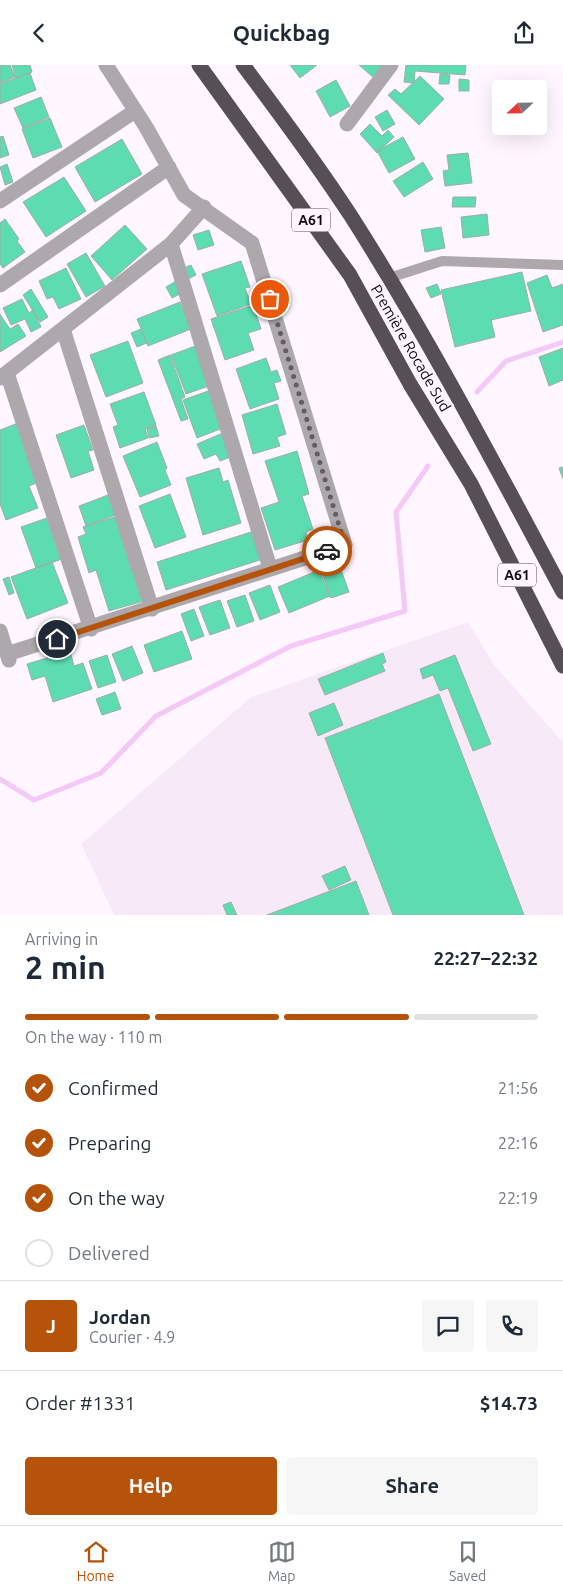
<!DOCTYPE html>
<meta charset="utf-8">
<style>
:root{--surface:#fff;--page:#f6f6f7;--text:#1f2937;--muted:#747a83;--line:#e0e1e3;--accent:#b45309}
body{margin:0;font-family:Ubuntu,sans-serif;background:var(--page);color:var(--text);height:100vh;display:flex;flex-direction:column;font-size:19px;white-space:nowrap}
*{box-sizing:border-box;margin:0}
p{font-size:16px;color:var(--muted)}
.icon{flex:none;width:28px;height:28px;fill:none;stroke:currentColor;stroke-width:2;stroke-linecap:round;stroke-linejoin:round}
.map{position:relative;height:850px;overflow:hidden}
.panel{display:flex;flex-direction:column;background:var(--surface);flex:1}
.panel>*{flex:none}
.needle{width:32px;rotate:248deg}
.fabs{position:absolute;left:492px;top:15px;display:grid;gap:10px}
.fabs a{display:grid;place-items:center;width:55px;height:55px;border-radius:5px;background:var(--surface);box-shadow:0 5px 20px #0002;font-size:25px}
.pin{position:absolute;display:grid;place-items:center;width:42px;height:42px;color:#fff;margin:-21px;border:2px solid #fff;border-radius:50%;box-shadow:0 1px 5px #0007}
.courier{position:absolute;display:grid;place-items:center;width:50px;height:50px;margin:-25px;border:4px solid #b45309;border-radius:50%;background:#fff;color:#222;box-shadow:0 1px 6px #0007}
.summary em{font-style:normal;font-weight:600}
.summary div{display:flex;flex-direction:column-reverse}
.summary{display:flex;align-items:center;justify-content:space-between;height:85px;padding:0 25px}
h1{font-size:32px;font-weight:600;line-height:38px}
.bar{display:grid;grid-template-columns:repeat(4,1fr);gap:8px 5px;align-content:center;height:60px;padding:0 25px}
.bar i{height:6px;border-radius:4px;background:var(--line)}
.bar .active{background:var(--accent)}
.bar p{grid-column:span 4}
.line{display:flex;align-items:center;gap:12px;padding:0 25px;border-top:1px solid var(--line)}
.line div{flex:1}
.round{display:grid;place-items:center;flex:none;width:52px;height:52px;border-radius:5px;background:var(--page)}
ol{padding:0 25px;list-style:none}
li{display:flex;align-items:center;gap:15px;height:55px}
li p{margin-inline-start:auto}
li .icon{padding:5px;border-radius:50%;background:var(--accent);color:#fff;stroke-width:4}
li:last-child{color:var(--muted)}
li i{width:28px;height:28px;border:2px solid var(--line);border-radius:50%}
.action{display:flex;gap:10px;margin-top:auto;padding:10px 25px}
.action a{flex:1;height:58px;border-radius:5px;background:var(--accent);color:#fff;font-size:20px;font-weight:600;line-height:58px;text-align:center}
.action a+a{background:var(--page);color:var(--text)}
header{display:flex;justify-content:space-between;align-items:center;height:65px;padding:0 25px;background:var(--surface);font-size:22px;font-weight:600}
.tab-bar{display:flex;justify-content:space-around;align-items:center;height:70px;border-top:1px solid var(--line);background:var(--surface);font-size:14px;color:var(--muted)}
.tab-bar a{display:grid;justify-items:center;gap:2px}
.tab-bar .active{color:var(--accent)}
.map>svg:first-child{display:block}
.built{fill:#f8e9f9}
.lines{fill:none;stroke-linecap:round;stroke-linejoin:round}
.stream{stroke:#f5c9f7;stroke-width:5}
.building{fill:#5ddcb1;stroke:#a0aca7}
.service{stroke:#aca8ac;stroke-width:10}
.minor{stroke:#aca8ac;stroke-width:15}
.motorway{stroke:#564f56;stroke-width:15}
.done{stroke:#625d62;stroke-width:5;stroke-dasharray:0 9}
.route{stroke:#b45309;stroke-width:6}
.labels{text-anchor:middle;dominant-baseline:central;stroke-width:5;stroke-linejoin:round;paint-order:stroke}
.shield{fill:#fff6ff;stroke:#565256;stroke-width:1}
.shield-label{font-size:14px;font-weight:bold;fill:#0e0b0e}
.street-label{font-size:15px;fill:#0e0b0e;stroke:#fff6ff}
</style>
<header><svg class="icon" aria-label="back" viewBox="0 0 24 24"><path d="M15 5l-7 7 7 7"/></svg>Quickbag<svg class="icon" aria-label="share" viewBox="0 0 24 24"><path d="M12 15V3M7 8l5-5 5 5M5 13v7h14v-7"/></svg></header>
<div class="map">
<svg width="563" height="850" viewBox="0 0 563 850">
<rect width="100%" height="100%" fill="#fff6ff"/>
<path class="built" d="M468 557 495 601 563 677V850H114L81 779 251 632Z"/>
<g class="lines">
<path class="stream" d="M477 327 506 296 563 277
M0 714 34 735 101 708 156 651 291 581 405 546 396 447 428 401"/>
</g>
<path class="building" d="M0 0H10L15 12 0 18Z
M12 0H30L32 7 16 13Z
M290 0H317L300 13Z
M359 0H385L374 13Z
M406 0H466L465 10 415 6 414 18 404 17Z
M30 8 36 25 0 39V19Z
M440 9 450 10 449 19H439Z
M420 11 444 34 419 60 388 30 395 24 401 29Z
M459 14 469 15V26H459Z
M336 15 350 41 330 52 316 26Z
M41 32 49 52 23 63 14 43Z
M387 45 395 59 383 66 375 52Z
M50 53 62 82 33 93 22 64Z
M370 59 382 71 388 65 394 72 377 88 360 69Z
M3 71 9 90 0 93V72Z
M403 72 415 94 389 108 377 86Z
M122 74 142 109 95 137 75 102Z
M468 88 472 118 445 121 443 106 449 105 447 90Z
M423 97 433 114 404 132 393 116Z
M7 99 13 117 5 120 0 102Z
M64 112 86 146 46 172 23 137Z
M453 132H476L475 142H452Z
M487 149 489 170 463 173 461 152Z
M5 154 19 174 17 176 25 187 3 203 0 199V158Z
M125 160 147 184 112 215 91 191Z
M441 162 445 183 425 187 421 165Z
M209 165 214 180 198 185 193 170Z
M86 188 105 221 86 232 67 199Z
M241 196 250 222 245 223 251 239 217 251 202 209Z
M191 200 196 210 186 215 181 204Z
M66 203 81 234 59 244 53 232 47 234 39 216Z
M522 207 531 246 491 255 495 272 455 282 441 225Z
M547 210 552 223 563 219V260L543 267 527 218Z
M176 216 182 228 172 233 166 222Z
M437 219 441 229 431 233 426 223Z
M31 224 48 252 40 257 23 230Z
M22 234 29 248 33 245 41 262 31 267 25 254 11 260 3 243Z
M180 237 191 264 148 281 137 254Z
M253 240 261 264 248 268 254 285 225 295 211 254Z
M0 249 10 264 18 259 26 271 0 287Z
M141 264 147 278 137 282 131 268Z
M128 276 143 318 106 332 90 290Z
M198 280 212 320 186 329 171 290Z
M563 283V315L549 321 539 292Z
M170 290 185 332 181 334 188 354 181 356 158 295Z
M266 293 271 307 277 305 281 316 274 318 279 334 250 344 236 304Z
M211 325 223 363 197 373 183 335Z
M144 327 156 360 145 364 148 373 120 383 113 362 118 360 110 339Z
M277 339 286 369 277 372 280 381 253 389 242 350Z
M18 358 39 417 29 421 38 443 6 455 0 439V365Z
M84 360 93 385 88 386 94 405 71 413 56 370Z
M156 361 159 371 149 373 147 364Z
M223 368 233 391 220 396 216 389 204 394 197 379Z
M157 377 167 403 165 405 171 420 140 432 123 391Z
M297 386 309 429 302 431 313 464 306 467 308 475 275 485 261 443 279 437 265 396Z
M563 402V414L559 403Z
M219 403 223 417 228 415 241 458 203 470 186 413Z
M170 429 186 472 155 483 139 441Z
M108 430 116 450 86 461 79 441Z
M115 452 131 504 137 503 147 535 109 546 96 505 89 508 78 472 86 469 83 462Z
M47 453 62 494 36 503 21 462Z
M251 467 260 495 166 525 157 497Z
M52 497 68 538 27 554 11 512Z
M339 499 349 527 331 533 321 505Z
M319 505 330 531 289 548 278 522Z
M9 512 14 528 9 530 3 514Z
M270 520 280 547 260 555 249 528Z
M245 530 254 556 237 562 227 536Z
M220 535 230 563 210 570 199 542Z
M194 544 204 571 191 576 181 549Z
M182 566 192 594 154 607 144 580Z
M132 581 143 608 123 616 112 589Z
M70 586 74 601 83 598 92 624 53 637 45 611 32 615 27 599Z
M383 588 386 597 382 599 385 606 325 630 318 614Z
M107 590 116 617 98 623 89 596Z
M455 590 491 679 473 686 448 623 440 626 433 610 423 614 420 604Z
M115 627 121 644 102 650 96 634Z
M439 629 524 850H393L325 673Z
M334 638 343 660 318 671 309 648Z
M345 801 351 815 329 825 322 811Z
M356 816 369 850H267Z
M231 837 237 850H227L223 840Z"/>
<g class="lines">
<path class="service" d="M389 213 442 196 563 200"/>
<path class="minor" d="M347 59 391 0
M0 136 135 46
M171 179 270 503
M0 220 169 102
M63 264 152 544
M7 308 91 564
M0 313 171 179 204 142
M0 566 9 595
M7 589 345 480 252 178 184 130 146 62 106 0"/>
<path class="motorway" d="M199 0 350 210 410 319 471 419 563 601
M243 0C280 49 317 99 351 151 428 272 495 400 563 527"/>
</g>
<g class="lines">
<path class="done" d="M270 234 345 480 327 486"/>
<path class="route" d="M57 574 327 486"/>
</g>
<g class="labels">
<g class="shield">
<rect x="292" y="143.5" width="38" height="23" rx="4"/>
<rect x="498" y="498.5" width="38" height="23" rx="4"/>
</g>
<g class="shield-label">
<text x="311" y="155">A61</text>
<text x="517" y="510">A61</text>
</g>
<g class="street-label">
<text transform="translate(411 283) rotate(60)">Première Rocade Sud</text>
</g>
</g>
</svg>
<div class="fabs">
<a><svg class="needle" viewBox="-14 -14 28 28"><path d="M0-13l5 13h-10z" fill="#e53935"/><path d="M0 13l5-13h-10z" fill="#747a83"/></svg></a>
</div>
<div class="pin" style="left:270px;top:234px;background:#ea580c"><svg class="icon" aria-label="bag" viewBox="0 0 24 24"><path d="M5 8h14l-1 12H6zM9 8a3 3 0 0 1 6 0"/></svg></div>
<div class="pin" style="left:57px;top:574px;background:#1f2937"><svg class="icon" aria-label="home" viewBox="0 0 24 24"><path d="M3 11l9-7 9 7M6 9v11h12V9"/></svg></div>
<div class="courier" style="left:327px;top:486px"><svg class="icon" aria-label="car" viewBox="0 0 24 24"><path d="M5 17H2v-5l4-1 3-4h7l3 4 3 1v5h-3M9 17h6M6 11h13"/><circle cx="7" cy="17" r="2"/><circle cx="17" cy="17" r="2"/></svg></div>
</div>
<section class="panel">
<div class="summary"><div><h1>2 min</h1><p>Arriving in</p></div><em>22:27–22:32</em></div>
<div class="bar"><i class="active"></i><i class="active"></i><i class="active"></i><i></i><p>On the way · 110 m</p></div>
<ol>
<li><svg class="icon" aria-label="check" viewBox="0 0 24 24"><path d="M5 12l5 5 9-10"/></svg>Confirmed<p>21:56</p></li>
<li><svg class="icon" aria-label="check" viewBox="0 0 24 24"><path d="M5 12l5 5 9-10"/></svg>Preparing<p>22:16</p></li>
<li><svg class="icon" aria-label="check" viewBox="0 0 24 24"><path d="M5 12l5 5 9-10"/></svg>On the way<p>22:19</p></li>
<li><i></i>Delivered</li>
</ol>
<div class="line" style="height:90px"><b class="round" style="background:var(--accent);color:#fff">J</b><div><b>Jordan</b><p>Courier · 4.9</p></div><a class="round"><svg class="icon" aria-label="chat" viewBox="0 0 24 24"><path d="M4 5h16v11H9l-5 4z"/></svg></a><a class="round"><svg class="icon" aria-label="phone" viewBox="0 0 24 24"><path d="M5 4h4l2 5-3 2q2 4 5 5l2-3 5 2v4C11 20 4 13 5 4z"/></svg></a></div>
<div class="line" style="height:65px"><div>Order #1331</div><b>$14.73</b></div>
<div class="action"><a>Help</a><a>Share</a></div>
</section>
<nav class="tab-bar">
<a class="active"><svg class="icon" aria-label="home" viewBox="0 0 24 24"><path d="M3 11l9-7 9 7M6 9v11h12V9"/></svg>Home</a>
<a><svg class="icon" aria-label="map" viewBox="0 0 24 24"><path d="M3 6l6-2 6 2 6-2v14l-6 2-6-2-6 2zM9 4v14M15 6v14"/></svg>Map</a>
<a><svg class="icon" aria-label="saved" viewBox="0 0 24 24"><path d="M7 4h10v16l-5-4-5 4z"/></svg>Saved</a>
</nav>
